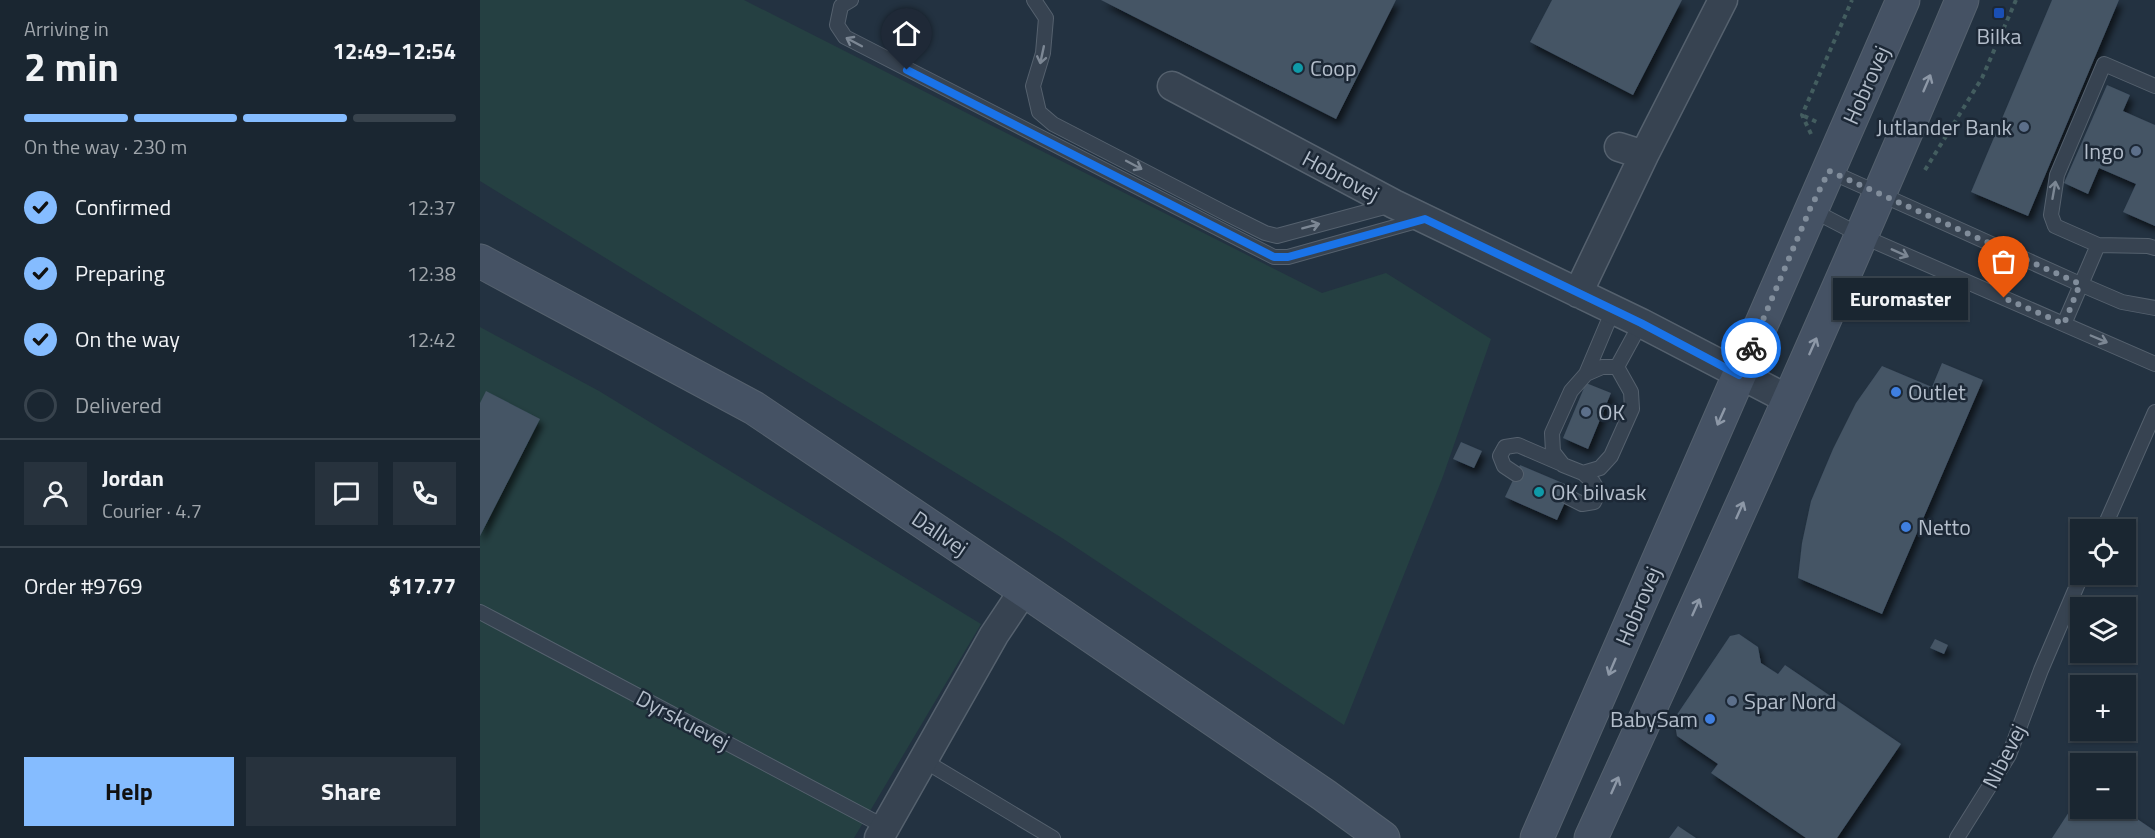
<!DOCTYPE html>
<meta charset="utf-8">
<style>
:root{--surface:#1a2631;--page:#27323d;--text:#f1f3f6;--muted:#9fa5ab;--line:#38434d;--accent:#85bcff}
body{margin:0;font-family:"Titillium Web",sans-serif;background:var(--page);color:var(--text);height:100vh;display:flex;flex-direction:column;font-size:22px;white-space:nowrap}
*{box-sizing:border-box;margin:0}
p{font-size:20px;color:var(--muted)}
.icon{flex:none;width:33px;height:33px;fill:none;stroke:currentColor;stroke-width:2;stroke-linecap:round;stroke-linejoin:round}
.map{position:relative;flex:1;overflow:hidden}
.drawer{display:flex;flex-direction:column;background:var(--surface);width:480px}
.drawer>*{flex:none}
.fabs{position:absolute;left:1590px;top:519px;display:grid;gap:12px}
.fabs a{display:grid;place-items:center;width:66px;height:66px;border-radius:0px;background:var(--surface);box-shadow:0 2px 4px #0004,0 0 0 2px var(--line);font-size:30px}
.pin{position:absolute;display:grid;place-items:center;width:51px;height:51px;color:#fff;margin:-62px -26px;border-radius:50% 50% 50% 0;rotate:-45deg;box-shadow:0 0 6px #0007}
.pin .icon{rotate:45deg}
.courier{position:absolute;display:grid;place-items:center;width:60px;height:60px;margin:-30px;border:4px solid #1a73e8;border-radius:50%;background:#fff;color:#222;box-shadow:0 2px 8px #0007}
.bubble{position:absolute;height:42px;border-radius:0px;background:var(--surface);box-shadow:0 2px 4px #0004,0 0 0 2px var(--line);font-size:20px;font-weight:700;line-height:42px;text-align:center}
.summary em{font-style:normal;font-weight:700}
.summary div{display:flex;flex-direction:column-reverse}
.summary{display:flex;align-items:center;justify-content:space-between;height:102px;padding:0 24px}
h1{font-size:39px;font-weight:700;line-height:45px}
.bar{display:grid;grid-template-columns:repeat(4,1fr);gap:9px 6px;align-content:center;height:72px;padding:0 24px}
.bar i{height:8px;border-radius:4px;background:var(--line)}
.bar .selected{background:var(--accent)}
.bar p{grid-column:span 4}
.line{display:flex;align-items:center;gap:15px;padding:0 24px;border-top:2px solid var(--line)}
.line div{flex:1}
.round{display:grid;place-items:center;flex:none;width:63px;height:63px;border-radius:0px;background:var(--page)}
ol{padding:0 24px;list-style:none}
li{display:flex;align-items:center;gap:18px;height:66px}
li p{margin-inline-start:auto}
li .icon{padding:6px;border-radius:50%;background:var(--accent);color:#111;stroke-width:4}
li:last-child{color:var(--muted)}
li i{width:33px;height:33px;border:3px solid var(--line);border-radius:50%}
.action{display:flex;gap:12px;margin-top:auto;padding:12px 24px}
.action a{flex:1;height:69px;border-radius:0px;background:var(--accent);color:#111;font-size:24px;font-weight:700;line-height:69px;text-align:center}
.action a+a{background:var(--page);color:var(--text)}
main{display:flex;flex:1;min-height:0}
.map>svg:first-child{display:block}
.green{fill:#254042}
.building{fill:#445465;filter:url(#shadow)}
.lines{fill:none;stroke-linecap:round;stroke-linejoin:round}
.lane-casing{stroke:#55616e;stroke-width:16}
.street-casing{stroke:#55616e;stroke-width:31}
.secondary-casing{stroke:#55616e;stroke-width:35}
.path{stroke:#435d5f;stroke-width:4;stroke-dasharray:4.5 4.5;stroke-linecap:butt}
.lane{stroke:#374351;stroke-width:14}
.street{stroke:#374351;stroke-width:28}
.secondary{stroke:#455264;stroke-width:33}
.oneway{stroke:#7c8794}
.oneway2{stroke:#8d98a7}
.done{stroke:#818d9b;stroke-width:6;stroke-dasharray:0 10.8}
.route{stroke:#1a73e8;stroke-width:8}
.transit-dot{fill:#1a4fb4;stroke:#1c2836;stroke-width:2}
.culture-dot{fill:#0f9aa8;stroke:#1c2836;stroke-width:2}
.service-dot{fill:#5c6f8a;stroke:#1c2836;stroke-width:2}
.shop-dot{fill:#3f7fe0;stroke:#1c2836;stroke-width:2}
.labels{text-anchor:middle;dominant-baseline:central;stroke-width:5;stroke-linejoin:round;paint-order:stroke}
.poi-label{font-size:22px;fill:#b4becb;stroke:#1c2836;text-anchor:start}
.street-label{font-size:22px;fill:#b4becb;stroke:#1c2836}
</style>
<main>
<section class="drawer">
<div class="summary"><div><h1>2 min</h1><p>Arriving in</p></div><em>12:49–12:54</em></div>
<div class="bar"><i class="selected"></i><i class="selected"></i><i class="selected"></i><i></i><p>On the way · 230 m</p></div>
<ol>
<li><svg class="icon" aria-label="check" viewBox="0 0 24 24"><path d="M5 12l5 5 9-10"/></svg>Confirmed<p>12:37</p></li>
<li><svg class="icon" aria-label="check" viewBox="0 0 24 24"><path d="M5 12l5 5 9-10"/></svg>Preparing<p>12:38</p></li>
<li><svg class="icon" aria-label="check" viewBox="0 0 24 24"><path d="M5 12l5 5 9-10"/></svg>On the way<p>12:42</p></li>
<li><i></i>Delivered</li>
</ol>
<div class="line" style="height:108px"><a class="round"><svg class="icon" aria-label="person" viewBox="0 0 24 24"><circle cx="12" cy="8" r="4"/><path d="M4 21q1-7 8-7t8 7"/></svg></a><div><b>Jordan</b><p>Courier · 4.7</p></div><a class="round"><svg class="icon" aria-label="chat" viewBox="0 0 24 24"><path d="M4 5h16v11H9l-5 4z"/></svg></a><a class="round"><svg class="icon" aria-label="phone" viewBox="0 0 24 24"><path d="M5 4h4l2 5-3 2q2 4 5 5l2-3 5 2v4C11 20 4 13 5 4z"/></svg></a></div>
<div class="line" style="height:78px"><div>Order #9769</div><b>$17.77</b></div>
<div class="action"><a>Help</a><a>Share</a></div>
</section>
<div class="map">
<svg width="1675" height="838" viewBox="0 0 1675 838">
<defs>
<filter id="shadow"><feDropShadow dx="3.5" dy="6" stdDeviation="3" flood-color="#0009"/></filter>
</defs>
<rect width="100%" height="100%" fill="#233241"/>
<path class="green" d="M0 0H264L842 293 906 273 1011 339 962 479 864 725 582 538 0 181Z
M0 327 119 391 501 624 374 838H0Z"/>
<path class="building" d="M621 0H916L856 119Z
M1072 0H1202L1153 95 1050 42Z
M1572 0H1639L1548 216 1491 192Z
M1627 85 1650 95 1643 111 1675 125V226L1643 212 1656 184 1619 168 1608 194 1584 183Z
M1462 363 1503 380 1402 614 1318 578 1322 543 1331 501 1353 449 1376 403 1402 366 1452 387Z
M1106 383 1131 393 1108 449 1083 438Z
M6 391 60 419 0 536V403Z
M981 442 1002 451 994 468 973 459Z
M1040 465 1092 487 1077 520 1025 497Z
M1259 634 1278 647 1281 663 1298 674 1305 665 1421 744 1357 838H1326L1231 773 1238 764 1197 736 1194 719 1250 636Z
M1455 639 1468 645 1464 654 1450 648Z
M1600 795V808H1641L1675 831V838H1572Z
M1198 826 1216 838H1189Z"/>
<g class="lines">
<g class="lane-casing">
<path id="lane" d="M371 0 361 6 357 25 365 37 794 257H808L940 220
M554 0 566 18 563 53 553 86 559 112 573 124 745 213 785 233 797 236 912 205
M1675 86 1624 64 1577 175 1571 215 1575 226 1618 245 1668 246 1675 248
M1349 171 1600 284 1642 302 1675 308
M1330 209 1382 236 1675 364
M1133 310 1106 374 1091 391 1072 433 1073 452 1083 465 1103 473 1120 468 1131 456 1152 409 1151 392 1137 367 1161 323
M1584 324 1618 245
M1106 374 1122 367H1137
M1036 474 1024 466 1020 456 1025 447 1038 445 1082 464
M1088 497 1102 504 1114 502 1119 492 1113 482 1103 473
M1623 530 1675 412
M0 612 405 827
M443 760 573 838
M1477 838 1529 755 1561 670 1602 574"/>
</g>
<g class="street-casing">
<path id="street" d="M692 86 914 204 1161 323 1309 400
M1139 147 1164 155
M1098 293 1164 155 1243 0
M399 838 514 635 544 590"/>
</g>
<g class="secondary-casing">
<path id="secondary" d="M0 261 274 408 544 590 844 795 903 838
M1057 838 1423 0
M1111 838C1238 560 1364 282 1482 0"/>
</g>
<path class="path" d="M1324 116 1339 123
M1331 134 1322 115 1372 0
M1445 170 1502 78 1536 0"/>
<use href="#lane" class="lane"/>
<use href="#street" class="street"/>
<use href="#secondary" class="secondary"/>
</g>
<defs><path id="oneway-shaft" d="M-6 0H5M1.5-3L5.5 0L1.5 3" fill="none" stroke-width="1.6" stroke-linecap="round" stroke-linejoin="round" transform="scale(1.5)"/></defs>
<g class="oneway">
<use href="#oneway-shaft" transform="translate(374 42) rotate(-152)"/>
<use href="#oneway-shaft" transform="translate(562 55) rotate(102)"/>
<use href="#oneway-shaft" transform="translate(654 165) rotate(28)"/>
<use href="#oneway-shaft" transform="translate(1574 190) rotate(-80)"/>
<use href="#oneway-shaft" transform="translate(831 226) rotate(-15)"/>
<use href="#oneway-shaft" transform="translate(1420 253) rotate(24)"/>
<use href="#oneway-shaft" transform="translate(1619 339) rotate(23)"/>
</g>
<g class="oneway2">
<use href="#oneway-shaft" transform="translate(1447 83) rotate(-67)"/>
<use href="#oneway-shaft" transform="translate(1333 346) rotate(-66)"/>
<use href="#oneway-shaft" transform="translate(1241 417) rotate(114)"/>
<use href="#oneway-shaft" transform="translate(1260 510) rotate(-66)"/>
<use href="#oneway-shaft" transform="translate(1216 607) rotate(-66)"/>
<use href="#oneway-shaft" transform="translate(1132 667) rotate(113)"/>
<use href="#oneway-shaft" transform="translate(1135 785) rotate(-66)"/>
</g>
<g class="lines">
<path class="done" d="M1271 348 1330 209 1349 171 1600 284 1584 324 1524 298"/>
<path class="route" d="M427 70 794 257H808L945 219 1161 323 1259 375 1271 348"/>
</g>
<rect class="transit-dot" x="1513" y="7" width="12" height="12" rx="3"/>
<g class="culture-dot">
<circle cx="818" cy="68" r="6"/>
<circle cx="1059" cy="492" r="6"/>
</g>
<g class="service-dot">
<circle cx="1544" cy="127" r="6"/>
<circle cx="1656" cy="151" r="6"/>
<circle cx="1106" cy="412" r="6"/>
<circle cx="1252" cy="701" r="6"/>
</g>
<g class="shop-dot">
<circle cx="1416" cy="392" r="6"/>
<circle cx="1426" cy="527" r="6"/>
<circle cx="1230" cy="719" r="6"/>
</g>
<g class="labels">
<g class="poi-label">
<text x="1519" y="36" text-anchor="middle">Bilka</text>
<text x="830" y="68">Coop</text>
<text x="1532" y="127" text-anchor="end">Jutlander Bank</text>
<text x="1644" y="151" text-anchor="end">Ingo</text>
<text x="1428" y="392">Outlet</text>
<text x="1118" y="412">OK</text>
<text x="1071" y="492">OK bilvask</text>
<text x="1438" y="527">Netto</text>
<text x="1264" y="701">Spar Nord</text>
<text x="1218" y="719" text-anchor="end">BabySam</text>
</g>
<g class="street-label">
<text transform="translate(1386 85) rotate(-66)">Hobrovej</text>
<text transform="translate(861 176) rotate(28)">Hobrovej</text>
<text transform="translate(460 533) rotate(34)">Dallvej</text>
<text transform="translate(1158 606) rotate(-67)">Hobrovej</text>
<text transform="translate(203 720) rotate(28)">Dyrskuevej</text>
<text transform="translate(1524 756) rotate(-63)">Nibevej</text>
</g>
</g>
</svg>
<div class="fabs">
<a><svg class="icon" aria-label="locate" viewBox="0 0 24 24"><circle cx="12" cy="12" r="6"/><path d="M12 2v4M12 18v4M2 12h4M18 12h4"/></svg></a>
<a><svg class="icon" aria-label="layers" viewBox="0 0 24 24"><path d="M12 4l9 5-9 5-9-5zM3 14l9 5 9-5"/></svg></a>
<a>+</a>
<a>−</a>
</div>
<div class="pin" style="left:1524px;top:298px;background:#ea580c"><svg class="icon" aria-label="bag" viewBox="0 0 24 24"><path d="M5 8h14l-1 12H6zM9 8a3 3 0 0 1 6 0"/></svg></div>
<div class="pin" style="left:427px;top:70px;background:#1f2937"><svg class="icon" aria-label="home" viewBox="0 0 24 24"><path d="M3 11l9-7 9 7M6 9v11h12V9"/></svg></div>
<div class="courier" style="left:1271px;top:348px"><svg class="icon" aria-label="bike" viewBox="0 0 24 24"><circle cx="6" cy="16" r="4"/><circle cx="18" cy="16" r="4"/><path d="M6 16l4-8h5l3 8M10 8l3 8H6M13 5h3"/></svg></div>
<div class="bubble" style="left:1353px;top:278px;width:135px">Euromaster</div>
</div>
</main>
